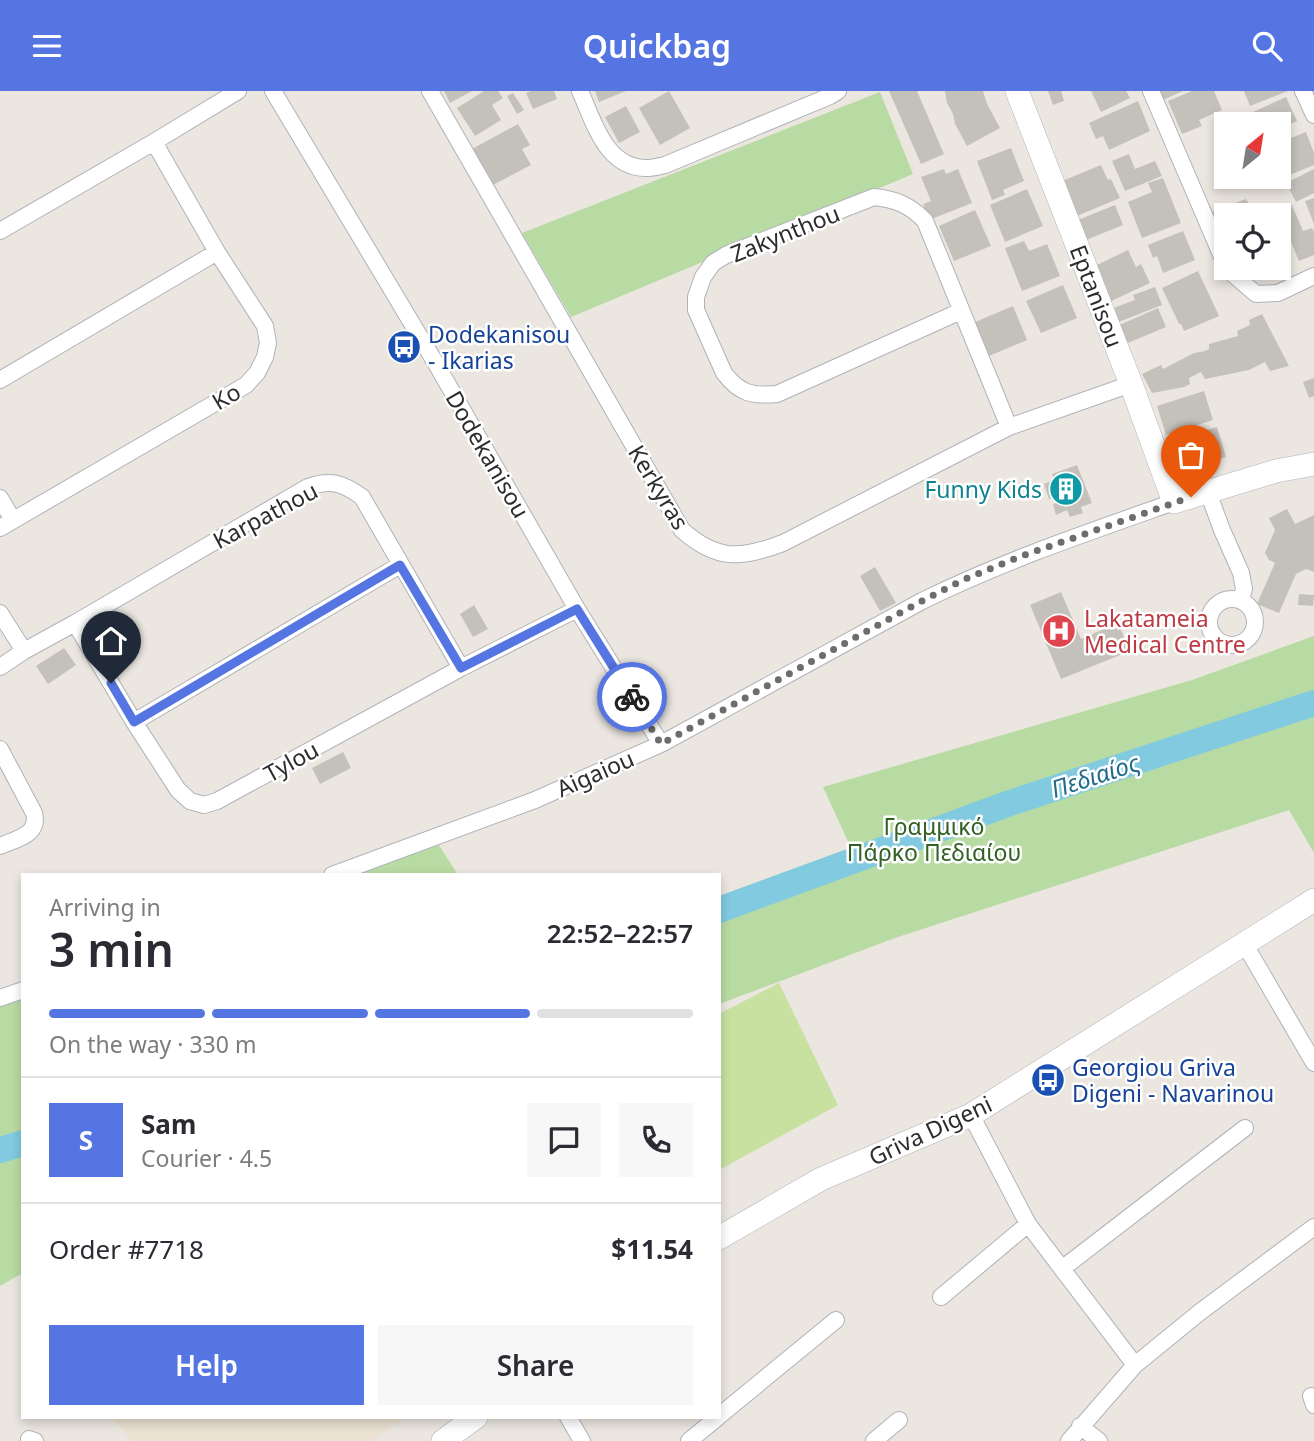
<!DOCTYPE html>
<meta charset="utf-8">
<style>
:root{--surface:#fff;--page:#f7f7f7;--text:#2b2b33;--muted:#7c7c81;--line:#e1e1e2;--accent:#5575e3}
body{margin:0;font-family:"Noto Sans",sans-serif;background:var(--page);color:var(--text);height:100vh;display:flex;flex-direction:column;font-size:26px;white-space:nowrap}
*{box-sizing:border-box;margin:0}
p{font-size:23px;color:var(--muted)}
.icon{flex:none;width:38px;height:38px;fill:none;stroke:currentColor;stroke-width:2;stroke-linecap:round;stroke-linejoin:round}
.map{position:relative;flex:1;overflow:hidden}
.panel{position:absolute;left:21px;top:782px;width:700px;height:546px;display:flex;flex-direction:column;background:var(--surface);border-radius:0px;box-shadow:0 4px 10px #0003}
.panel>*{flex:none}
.needle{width:46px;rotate:30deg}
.fabs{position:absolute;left:1214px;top:21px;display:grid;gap:14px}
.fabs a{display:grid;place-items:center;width:77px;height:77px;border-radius:0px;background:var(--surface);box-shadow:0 4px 10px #0003;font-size:35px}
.pin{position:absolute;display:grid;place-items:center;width:60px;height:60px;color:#fff;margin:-72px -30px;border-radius:50% 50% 50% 0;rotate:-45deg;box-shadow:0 0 7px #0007}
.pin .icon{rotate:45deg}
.courier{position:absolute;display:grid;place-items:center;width:70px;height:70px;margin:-35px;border:5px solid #5575e3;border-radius:50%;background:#fff;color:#222;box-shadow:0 2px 9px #0007}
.head em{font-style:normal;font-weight:600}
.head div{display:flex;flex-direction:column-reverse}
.head{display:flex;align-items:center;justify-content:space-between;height:119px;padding:0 28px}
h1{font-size:46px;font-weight:600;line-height:52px}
.bar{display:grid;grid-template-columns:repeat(4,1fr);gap:10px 7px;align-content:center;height:84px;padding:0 28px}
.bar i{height:9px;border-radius:5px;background:var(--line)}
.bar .current{background:var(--accent)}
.bar p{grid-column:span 4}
.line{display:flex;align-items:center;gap:18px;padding:0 28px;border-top:2px solid var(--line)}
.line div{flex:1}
.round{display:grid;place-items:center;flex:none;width:74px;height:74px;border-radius:0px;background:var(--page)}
.button{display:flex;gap:14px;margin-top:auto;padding:14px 28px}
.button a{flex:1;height:80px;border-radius:0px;background:var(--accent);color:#fff;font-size:28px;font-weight:600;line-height:80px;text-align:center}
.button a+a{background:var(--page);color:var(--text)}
header{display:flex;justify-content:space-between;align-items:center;height:91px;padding:0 28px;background:var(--accent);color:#fff;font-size:32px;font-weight:600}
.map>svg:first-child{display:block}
.education{fill:#ebe2d2}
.green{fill:#b8dba3}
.pitch{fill:#c8e1a1}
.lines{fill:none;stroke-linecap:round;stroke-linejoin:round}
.river{stroke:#81cae0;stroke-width:26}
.building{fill:#c4c1bb}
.street-casing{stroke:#b0b2ba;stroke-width:18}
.secondary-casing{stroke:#b0b2ba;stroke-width:24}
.street{stroke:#fff;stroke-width:16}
.secondary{stroke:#fff;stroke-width:23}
.done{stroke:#6f6d6b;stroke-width:7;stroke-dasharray:0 12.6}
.route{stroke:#5575e3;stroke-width:9}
.labels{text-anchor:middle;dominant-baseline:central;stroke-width:5;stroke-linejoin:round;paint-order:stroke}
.street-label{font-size:23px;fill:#2c2c2c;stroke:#fff}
.transit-label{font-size:23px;fill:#164399;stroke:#fff;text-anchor:start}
.culture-label{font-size:23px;fill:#0d838f;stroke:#fff;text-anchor:end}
.health-label{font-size:23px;fill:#be3a42;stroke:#fff;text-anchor:start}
.park-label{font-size:23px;fill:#336024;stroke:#fff}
.water-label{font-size:24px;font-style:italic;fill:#1f6b8c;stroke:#fff}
</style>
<header><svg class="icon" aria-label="menu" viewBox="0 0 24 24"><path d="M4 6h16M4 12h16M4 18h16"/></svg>Quickbag<svg class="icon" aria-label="search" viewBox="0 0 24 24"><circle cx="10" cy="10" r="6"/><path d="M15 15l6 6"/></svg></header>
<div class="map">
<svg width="1314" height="1350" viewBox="0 0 1314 1350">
<rect width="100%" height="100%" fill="#ebe6e0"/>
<path class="education" d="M113 1327H404L371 1350H132Z"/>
<path class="green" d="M880 1 913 83 571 226 522 142Z
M1314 545V762L1289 719 895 847 719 913V805L851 757 823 696 1192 589Z
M435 748 458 784H347Z
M23 905V1182L0 1195V914Z"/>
<path class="pitch" d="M779 892 838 1014 719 1079V923Z"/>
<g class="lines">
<path class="river" d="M719 819 1010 712 1314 612
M0 1059 23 1052"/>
</g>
<path class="building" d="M444 0H472L450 12Z
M484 0H498L503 7 492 14 501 29 475 45 457 17Z
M531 0H554L557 8 533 18 526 2Z
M595 0H626L599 11Z
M669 0 690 37 660 54 639 17Z
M889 0H917L944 63 921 73Z
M945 0H983L987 13 1000 37 967 55 955 33 953 23 947 12Z
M1048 0H1061L1064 10 1053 14Z
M1091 0H1126L1130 7 1101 21Z
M1159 0H1183L1163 9Z
M1192 0H1214L1222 19 1199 29 1202 35 1182 43 1168 10Z
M1244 0H1288L1250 15Z
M513 2 524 19 517 23 507 5Z
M1286 6 1297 30 1279 38V33H1259L1253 21Z
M1138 10 1150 40 1109 59 1103 45 1096 48 1089 32Z
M626 15 640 41 619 52 605 26Z
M518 33 530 54 522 58 531 74 491 95 472 58Z
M1306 41 1314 62V74L1275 90 1274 86H1279V52Z
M1011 57 1024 90 1003 99 1005 104 992 109 977 70Z
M1129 63 1135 78 1155 70 1162 85 1125 100 1112 70Z
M1101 74 1108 89 1111 88 1120 107 1077 125 1062 90Z
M944 78 946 83 958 78 972 112 929 129 923 113 931 110 921 86Z
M1314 78V102L1296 111 1286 92Z
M1163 87 1181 132 1142 147 1128 111 1152 101 1148 92Z
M1027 98 1043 135 1005 151 990 114Z
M1314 107V133L1305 110Z
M1246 108 1255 124H1227V145L1222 147 1212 121Z
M1291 112 1303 140 1312 137 1314 141V164L1299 170 1277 117Z
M1115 114 1123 134 1086 149 1078 129Z
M975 119 991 155 954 170 939 135Z
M1183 140 1195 169 1163 182 1157 165 1153 167 1148 154Z
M1024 150 1029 160 1047 153 1060 185 1022 200 1005 157Z
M1128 159 1136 176 1141 173 1150 192 1107 212 1097 191 1103 188 1097 174Z
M1198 180 1219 225 1184 240 1181 233H1179L1162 197Z
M1063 194 1077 227 1041 242 1026 210Z
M1155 196 1162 214 1116 232 1111 218 1135 209 1133 204Z
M1013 215 1027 249 989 265 975 231Z
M1158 217 1166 236 1123 254 1115 236Z
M1262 223 1289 275 1270 280 1265 271 1249 279 1205 288 1201 281 1189 287 1190 293 1184 296 1152 302 1142 283 1161 274 1163 278 1194 262 1205 260 1209 258V253L1238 245 1237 240 1250 234 1249 229Z
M1314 287V305L1309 307 1303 291Z
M1204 300 1213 329 1166 344 1157 315Z
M1217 336 1226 366 1179 379 1170 351 1200 342 1205 352 1201 341Z
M1077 374 1092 412 1081 416 1083 422 1070 426 1067 419 1056 424 1053 413 1064 409 1062 403 1049 408 1044 393 1054 389 1052 383Z
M1287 418 1295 433 1314 424V481L1306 478 1296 483 1279 522 1257 513 1275 472 1269 469 1265 462 1275 439 1269 427Z
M875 476 896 512 880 520 860 485Z
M1061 501 1081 548 1118 532 1130 560 1061 588 1030 514Z
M1299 503 1314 504 1313 515 1298 514Z
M474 514 488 538 473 546 460 523Z
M64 557 76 574 48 593 36 575Z
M343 661 351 677 320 693 312 677Z"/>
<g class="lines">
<g class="street-casing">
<path id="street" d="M273 0 435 271 577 518 661 653
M430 0 682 439C717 470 741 468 783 452L1009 336 1131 293
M580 0C594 31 606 79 649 77 654 77 660 75 665 74L830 5 838 0
M1151 0 1223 168 1227 174
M1303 0 1314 24
M0 140 154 51 238 0
M1229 177 1234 184 1256 203 1278 202 1314 185
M961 220 777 303C752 305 740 303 724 282L696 219V206L703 186 713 172 726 164 874 106C895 108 910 114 925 130L1009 336
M0 289 217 161
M1208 401 1222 439 1241 482 1244 498 1241 509
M0 407 13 429
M0 437 246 294 257 282 265 266 268 252 265 235 217 161 154 51
M1209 531a23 23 0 1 1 46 0a23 23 0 1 1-46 0Z
M0 522 24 560
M75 532 134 631 178 699 190 710 204 714 217 710 461 577 577 518
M0 576 24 560 75 532 308 396C331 388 343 392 362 406L461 577
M134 631 400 474
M0 658 34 722C40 744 16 748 0 755
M332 784 535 709 661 653 922 510C1003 470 1089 441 1174 411
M1244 852 1314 972
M0 907 23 899
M971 1024 1028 1133 1135 1274
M1063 1177 1245 1037
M941 1206 1028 1133
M1311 1305 1314 1314
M719 1325 836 1229
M568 1326 582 1350
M1080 1335 1099 1350
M29 1348 35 1350
M689 1350 718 1326
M874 1350 899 1329
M1069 1350 1135 1274 1200 1221 1314 1136"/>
</g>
<g class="secondary-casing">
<path id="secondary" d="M1017 0 1131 293 1174 411 1276 380 1314 373
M719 1147 821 1088 971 1024 1314 809
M443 1350 476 1326"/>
</g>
<use href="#street" class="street"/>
<use href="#secondary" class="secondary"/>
</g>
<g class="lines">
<path class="done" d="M632 606 661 653 922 510 963 489 1019 466 1191 406"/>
<path class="route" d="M111 592 134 631 400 474 461 577 577 518 632 606"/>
</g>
<defs>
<g id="bus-disc" transform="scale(1.75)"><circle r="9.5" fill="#1a4fb4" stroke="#fff"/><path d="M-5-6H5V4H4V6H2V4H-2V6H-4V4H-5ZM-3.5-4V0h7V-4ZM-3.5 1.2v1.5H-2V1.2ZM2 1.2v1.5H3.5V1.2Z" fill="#fff"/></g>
<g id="building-disc" transform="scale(1.75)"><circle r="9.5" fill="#0f9aa8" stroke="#fff"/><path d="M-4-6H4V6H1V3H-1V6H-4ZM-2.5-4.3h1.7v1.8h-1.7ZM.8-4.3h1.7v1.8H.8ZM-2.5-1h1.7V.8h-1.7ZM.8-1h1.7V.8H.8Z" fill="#fff"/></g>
<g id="hospital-disc" transform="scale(1.75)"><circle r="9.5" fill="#e0444e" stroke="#fff"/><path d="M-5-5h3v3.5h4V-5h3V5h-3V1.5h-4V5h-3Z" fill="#fff"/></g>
</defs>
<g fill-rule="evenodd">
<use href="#bus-disc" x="404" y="256"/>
<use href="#building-disc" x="1066" y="398"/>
<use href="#hospital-disc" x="1059" y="540"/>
<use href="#bus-disc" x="1048" y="989"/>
</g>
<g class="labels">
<g class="street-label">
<text transform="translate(785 142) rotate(-22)">Zakynthou</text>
<text transform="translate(1097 205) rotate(69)">Eptanisou</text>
<text transform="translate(226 305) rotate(-31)">Ko</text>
<text transform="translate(488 363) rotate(60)">Dodekanisou</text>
<text transform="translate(659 396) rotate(59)">Kerkyras</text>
<text transform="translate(265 424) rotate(-28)">Karpathou</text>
<text transform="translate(291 670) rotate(-29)">Tylou</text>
<text transform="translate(595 682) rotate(-24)">Aigaiou</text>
<text transform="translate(930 1039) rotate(-25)">Griva Digeni</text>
</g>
<g class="transit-label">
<text x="428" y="243">Dodekanisou<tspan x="428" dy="26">- Ikarias</tspan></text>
<text x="1072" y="976">Georgiou Griva<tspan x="1072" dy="26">Digeni - Navarinou</tspan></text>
</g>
<g class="culture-label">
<text x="1042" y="398">Funny Kids</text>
</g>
<g class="health-label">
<text x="1084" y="527">Lakatameia<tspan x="1084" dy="26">Medical Centre</tspan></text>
</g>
<g class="park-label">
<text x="934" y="735">Γραμμικό<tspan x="934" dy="26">Πάρκο Πεδιαίου</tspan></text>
</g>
<g class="water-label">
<text transform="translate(1095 684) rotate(-18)">Πεδιαίος</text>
</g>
</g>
</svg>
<div class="fabs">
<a><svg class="needle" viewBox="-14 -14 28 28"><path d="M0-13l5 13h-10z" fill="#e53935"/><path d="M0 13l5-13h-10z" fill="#7c7c81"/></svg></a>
<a><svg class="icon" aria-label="locate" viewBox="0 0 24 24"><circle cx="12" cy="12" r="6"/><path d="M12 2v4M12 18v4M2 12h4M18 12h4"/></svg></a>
</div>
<div class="pin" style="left:1191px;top:406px;background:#ea580c"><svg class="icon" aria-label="bag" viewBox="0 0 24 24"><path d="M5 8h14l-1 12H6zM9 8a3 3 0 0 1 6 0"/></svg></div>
<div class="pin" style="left:111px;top:592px;background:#1f2937"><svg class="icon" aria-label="home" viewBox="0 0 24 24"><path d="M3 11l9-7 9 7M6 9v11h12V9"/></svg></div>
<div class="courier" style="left:632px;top:606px"><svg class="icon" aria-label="bike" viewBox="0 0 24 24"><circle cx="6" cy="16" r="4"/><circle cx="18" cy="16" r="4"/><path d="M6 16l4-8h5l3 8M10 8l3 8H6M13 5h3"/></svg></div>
<section class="panel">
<div class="head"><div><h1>3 min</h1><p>Arriving in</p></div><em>22:52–22:57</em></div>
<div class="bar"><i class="current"></i><i class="current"></i><i class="current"></i><i></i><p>On the way · 330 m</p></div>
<div class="line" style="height:126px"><b class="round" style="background:var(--accent);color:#fff">S</b><div><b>Sam</b><p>Courier · 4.5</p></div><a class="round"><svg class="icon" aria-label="chat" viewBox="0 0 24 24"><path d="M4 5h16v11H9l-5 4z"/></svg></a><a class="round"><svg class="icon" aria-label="phone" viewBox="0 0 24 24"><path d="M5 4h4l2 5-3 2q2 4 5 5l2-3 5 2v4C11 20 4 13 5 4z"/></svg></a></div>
<div class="line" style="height:91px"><div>Order #7718</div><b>$11.54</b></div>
<div class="button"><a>Help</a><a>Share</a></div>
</section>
</div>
